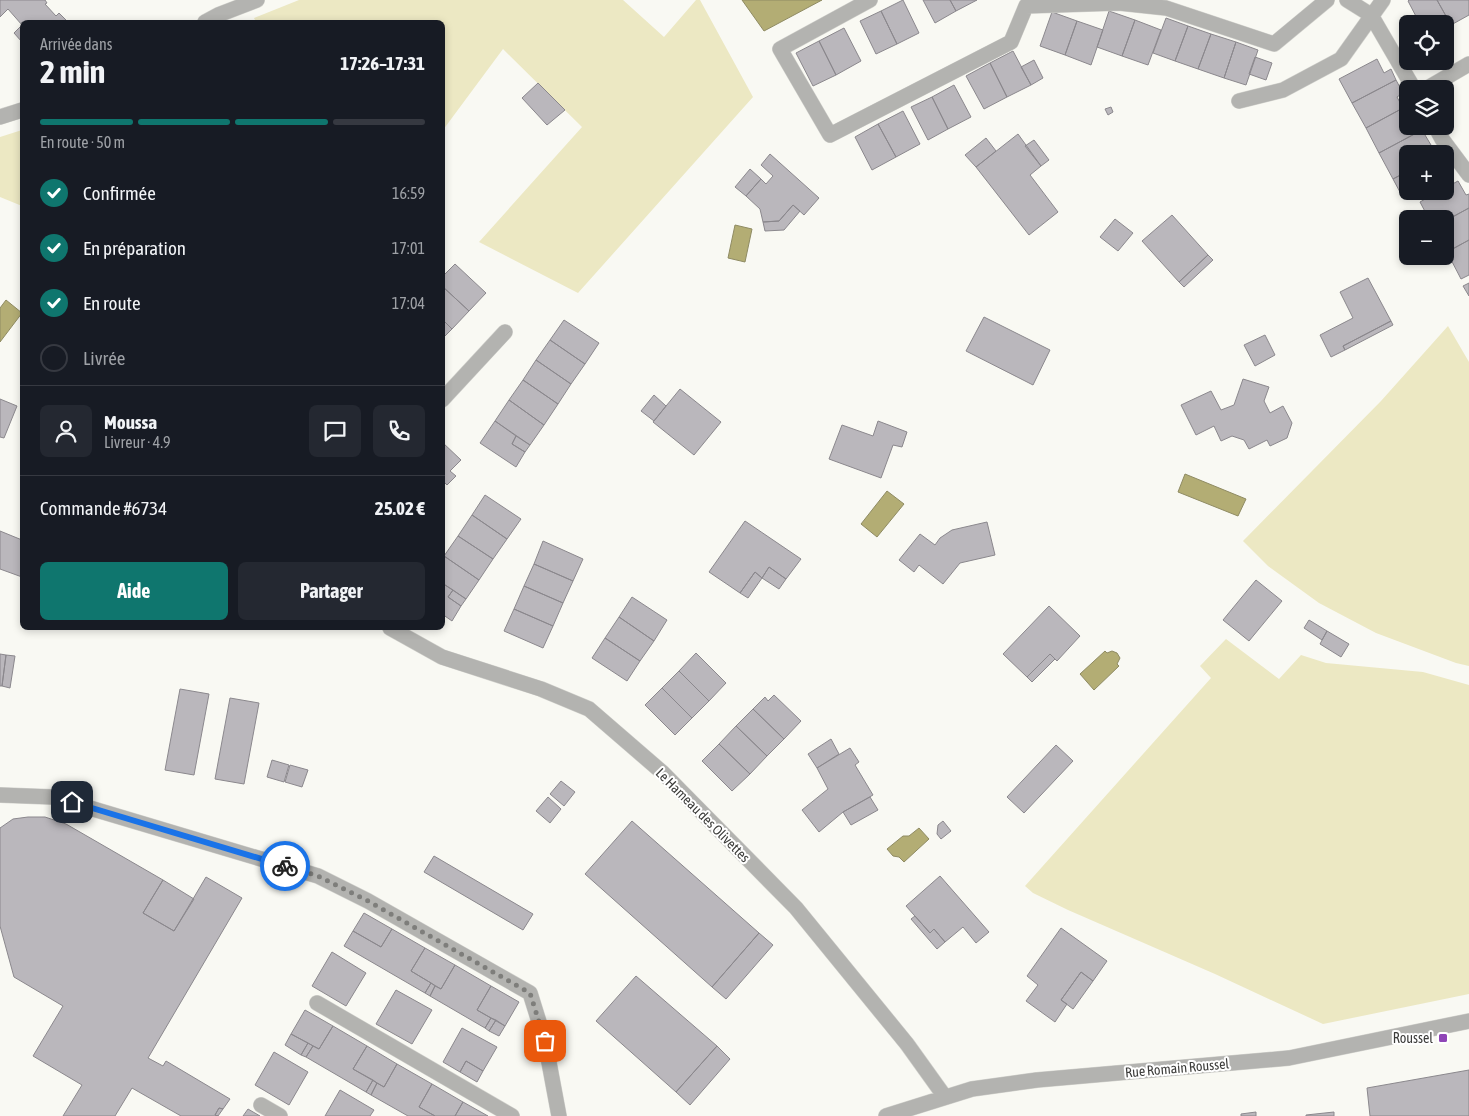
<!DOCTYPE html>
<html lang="fr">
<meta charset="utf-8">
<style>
:root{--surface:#171b24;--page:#242831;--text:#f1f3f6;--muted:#9ea1a6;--line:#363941;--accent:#0f766e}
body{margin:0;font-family:"Asap Condensed",sans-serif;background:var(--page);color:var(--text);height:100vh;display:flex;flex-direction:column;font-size:19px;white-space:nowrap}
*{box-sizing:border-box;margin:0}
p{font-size:16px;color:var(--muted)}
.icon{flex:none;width:28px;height:28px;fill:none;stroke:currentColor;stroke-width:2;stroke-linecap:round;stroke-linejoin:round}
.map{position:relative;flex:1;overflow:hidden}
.panel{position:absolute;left:20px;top:20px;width:425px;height:610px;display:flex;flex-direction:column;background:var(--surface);border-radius:8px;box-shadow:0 2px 8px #0003}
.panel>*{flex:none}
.buttons{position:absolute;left:1399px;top:15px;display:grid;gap:10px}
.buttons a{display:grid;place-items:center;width:55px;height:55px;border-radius:8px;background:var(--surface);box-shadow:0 2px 8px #0003;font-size:25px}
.pin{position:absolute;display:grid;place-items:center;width:42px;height:42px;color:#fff;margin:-21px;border-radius:10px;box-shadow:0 2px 8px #0006}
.courier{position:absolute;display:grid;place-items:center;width:50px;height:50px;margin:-25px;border:4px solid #1a73e8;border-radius:50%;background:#fff;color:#222;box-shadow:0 1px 6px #0007}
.summary em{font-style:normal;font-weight:700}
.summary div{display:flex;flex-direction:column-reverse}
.summary{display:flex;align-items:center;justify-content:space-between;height:85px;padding:0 20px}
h1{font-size:32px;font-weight:700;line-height:38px}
.bar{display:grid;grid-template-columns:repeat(4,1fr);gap:8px 5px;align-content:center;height:60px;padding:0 20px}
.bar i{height:6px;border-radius:4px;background:var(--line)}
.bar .selected{background:var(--accent)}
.bar p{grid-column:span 4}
.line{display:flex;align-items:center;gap:12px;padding:0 20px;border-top:1px solid var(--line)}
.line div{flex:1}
.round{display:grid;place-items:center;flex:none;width:52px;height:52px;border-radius:8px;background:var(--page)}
ol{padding:0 20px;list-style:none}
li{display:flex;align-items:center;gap:15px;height:55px}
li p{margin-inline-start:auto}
li .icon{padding:5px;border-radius:50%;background:var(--accent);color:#fff;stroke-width:4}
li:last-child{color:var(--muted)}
li i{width:28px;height:28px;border:2px solid var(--line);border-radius:50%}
.primary-button{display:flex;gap:10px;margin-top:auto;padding:10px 20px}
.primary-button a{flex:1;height:58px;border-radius:8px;background:var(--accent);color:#fff;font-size:20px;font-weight:700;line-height:58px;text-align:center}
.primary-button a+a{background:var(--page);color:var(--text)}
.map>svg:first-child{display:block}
.green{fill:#ece8c3}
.water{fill:#b3ad74;stroke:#8f8b63}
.building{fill:#bab7bc;stroke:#8b888d}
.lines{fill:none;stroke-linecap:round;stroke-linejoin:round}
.minor-casing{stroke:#d3d3ce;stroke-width:16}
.minor{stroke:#b3b3b0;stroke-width:15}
.done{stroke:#7e7e7b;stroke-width:5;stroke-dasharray:0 9}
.route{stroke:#1a73e8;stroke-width:6}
.poi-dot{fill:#8f45b7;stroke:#fff;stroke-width:2}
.labels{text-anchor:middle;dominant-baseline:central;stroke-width:4;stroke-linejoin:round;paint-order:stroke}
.street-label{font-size:14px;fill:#3c3c3a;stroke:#fff}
.poi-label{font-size:14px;fill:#3c3c3a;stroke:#fff;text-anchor:end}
</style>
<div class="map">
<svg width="1469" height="1116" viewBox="0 0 1469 1116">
<rect width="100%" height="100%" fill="#f9f9f3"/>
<path class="green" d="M299 0H623L664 37 696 0H700L753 97 578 293 479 242 582 127 503 49 443 130 442 22H256L254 18Z
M22 130V206L0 197V137Z
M1448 326 1469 362V666L1456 663 1376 633 1319 603 1268 566 1243 541 1381 401Z
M1226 639 1279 679 1301 655 1326 663 1423 672 1469 685V994L1323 1024 1215 974 1068 910 1033 893 1025 886 1211 678 1200 666Z"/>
<path class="water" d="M742 0H822L764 31Z
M735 225 752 229 745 262 728 258Z
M6 300 22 313 0 342V308Z
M1185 474 1246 499 1238 516 1178 492Z
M887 491 904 504 877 537 861 524Z
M1105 651 1107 653 1112 651 1117 653 1120 658 1117 664 1119 666 1094 690 1080 674Z
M919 828 929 839 904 862 899 857 893 856 887 849 903 836H909Z"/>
<path class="building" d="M0 0H45L47 3 45 4 56 16 59 13 68 22H22V42L14 33 22 25 8 9 0 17Z
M903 0 919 33 897 44 881 11Z
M923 0H950L956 11 935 23Z
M950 0H977L956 11Z
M1409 0H1437L1451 25 1445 28V24H1420L1408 1Z
M1437 0H1469V15L1451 25Z
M881 11 897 44 876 54 860 21Z
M1109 11 1135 20 1122 56 1097 47Z
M1052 12 1077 21 1065 55 1040 46Z
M1166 18 1188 26 1175 61 1153 53Z
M1135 20 1161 30 1148 65 1122 56Z
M1077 21 1103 30 1091 65 1065 55Z
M1188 26 1211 34 1198 69 1175 61Z
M844 28 861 61 836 75 819 41Z
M1211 34 1236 42 1224 78 1198 69Z
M819 41 836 75 813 86 796 53Z
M1236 42 1258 50 1246 85 1224 78Z
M1013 51 1031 85 1007 97 990 63Z
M1255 57 1272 63 1266 80 1249 74Z
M1377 59 1384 73 1391 69 1396 80 1352 103 1339 79Z
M1034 60 1043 78 1031 85 1021 67Z
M990 63 1007 97 984 109 966 76Z
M1396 80 1403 93 1397 97 1403 108 1366 128 1352 103Z
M538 83 565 110 547 125 522 98Z
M954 85 971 117 948 129 932 97Z
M932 97 948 129 928 140 911 107Z
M1111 107 1113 112 1108 115 1105 109Z
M1403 108 1408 117V126H1421L1422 130 1379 153 1366 128Z
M903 111 920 144 896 157 878 124Z
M878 124 896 157 872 170 855 137Z
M1422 130 1431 145 1425 148 1428 154H1408V171L1393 179 1379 153Z
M1018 134 1041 166 1030 175 1058 212 1029 235 976 167Z
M986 138 996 151 976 167 965 155Z
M1034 140 1049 160 1041 166 1025 146Z
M770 154 819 198 804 215 793 205 779 221 763 222 760 209 746 196 761 179 766 184 773 176 761 165Z
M750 169 761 179 746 196 735 187Z
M1408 171V191L1401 194 1393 179Z
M1458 181 1466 195 1469 194V208L1445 221V219H1429L1420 202 1439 191H1445V188Z
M793 205 800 211 784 230 765 231 763 222 779 221Z
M1469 208V240L1447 252 1445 249V221Z
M1172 215 1208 255 1179 282 1142 241Z
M1115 219 1133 233 1118 251 1100 237Z
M1469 240V275L1461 279 1447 252Z
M1208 255 1213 260 1184 287 1179 282Z
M455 264 486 293 469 311 442 286V277Z
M1368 278 1391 321 1343 346 1345 350 1331 357 1320 335 1353 318 1340 292Z
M1469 283V296L1463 286Z
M442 286 469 311 452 329 442 319Z
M984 317 1050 350 1033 385 966 351Z
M442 319 452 329 442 339Z
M564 320 599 343 585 364 550 340Z
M1391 321 1393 325 1345 350 1343 346Z
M1265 335 1275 355 1255 366 1244 345Z
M550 340 585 364 571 384 536 360Z
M536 360 571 384 558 404 523 380Z
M1243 379 1269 387 1264 401 1270 413 1283 406 1292 423 1287 438 1270 446 1267 440 1249 449 1244 440 1232 436 1221 441 1214 426 1196 435 1181 405 1211 391 1221 410 1234 405Z
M523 380 558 404 544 425 509 400Z
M680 389 721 422 694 455 653 422Z
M654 395 666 406 654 421 641 411Z
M0 399 17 406 4 438 0 437Z
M509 400 544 425 530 445 495 421Z
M495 421 516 436 512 444 525 452 516 467 480 443Z
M878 421 907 432 902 447 893 445 881 478 829 459 842 425 873 436Z
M516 436 530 445 525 452 512 444Z
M442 442 461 460 450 471 456 476 447 485 442 480Z
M485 495 521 519 507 539 472 515Z
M472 515 507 539 493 559 458 536Z
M745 521 801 559 786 579 769 567 762 578 755 572 740 593 709 572Z
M987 522 995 555 960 563 943 584 919 565 914 572 899 560 920 534 935 545 940 538 952 530Z
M0 531 22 540V577L0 569Z
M458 536 493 559 479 580 444 556Z
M543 541 583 559 573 581 534 564Z
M444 556 479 580 466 599 442 583Z
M534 564 573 581 563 603 524 586Z
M769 567 786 579 779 589 762 578Z
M755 572 762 578 748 598 740 593Z
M1256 580 1282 601 1249 641 1223 620Z
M442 583 453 590 448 597 461 606 452 621 442 614Z
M524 586 563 603 553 626 514 609Z
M453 590 466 599 461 606 448 597Z
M632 597 667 620 654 641 619 617Z
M1049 606 1080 636 1057 661 1050 654 1027 677 1003 654Z
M514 609 553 626 543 648 504 631Z
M619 617 654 641 640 661 605 638Z
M1309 620 1327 631 1322 640 1304 628Z
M1327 631 1349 644 1341 657 1320 644Z
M605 638 640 661 627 681 592 658Z
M696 653 726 683 709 701 679 671Z
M0 654 6 655 2 686H0Z
M1050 654 1055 659 1032 682 1027 677Z
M6 655 15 656 10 688 2 686Z
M679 671 709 701 692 718 662 688Z
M662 688 692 718 675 735 645 705Z
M180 689 209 694 194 775 165 770Z
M774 695 801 721 784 739 753 709 765 697 768 701Z
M230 698 259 703 244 784 215 779Z
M753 709 784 739 767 756 736 726Z
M736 726 767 756 750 774 719 744Z
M831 739 839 754 817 768 808 754Z
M719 744 750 774 732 791 702 761Z
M1056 745 1073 761 1024 813 1007 797Z
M850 748 859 762 855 765 873 795 843 812 819 832 802 810 828 789 817 768Z
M272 760 289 765 284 782 267 777Z
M290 765 308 770 302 787 285 782Z
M561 781 575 792 564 806 550 794Z
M548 797 561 809 550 823 536 811Z
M870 797 878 810 851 825 843 812Z
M28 817H45L66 824 163 880 143 913 174 931 206 877 242 898 148 1058 163 1066 166 1061 230 1099 223 1109 219 1108 215 1115 218 1116H181L132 1088 115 1116H63L82 1085 33 1056 63 1006 14 977 0 926V828L13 819Z
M632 821 759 933 712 987 585 874Z
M943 821 951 831 941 839 937 834 938 825Z
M434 856 533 914 523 930 424 872Z
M940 876 989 932 976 943 963 927 945 942 934 929 930 933 906 906Z
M163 880 194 899 174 931 143 913Z
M364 913 392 929 381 947 353 931Z
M915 916 930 933 934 929 945 942 937 949 911 919Z
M1061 928 1107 961 1093 981 1081 972 1061 1000 1067 1004 1055 1022 1026 1001 1038 985 1027 976Z
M392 929 425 948 411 971 431 983 425 993 344 946 353 931 381 947Z
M759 933 773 945 726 999 712 987Z
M425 948 455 965 441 989 411 971Z
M332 952 366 973 346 1006 312 986Z
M455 965 491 986 477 1010 491 1018 485 1028 430 996 435 986 441 989Z
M1081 972 1093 981 1073 1009 1061 1000Z
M636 976 717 1046 676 1092 596 1021Z
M431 983 435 986 430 996 425 993Z
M491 986 519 1002 505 1026 477 1010Z
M396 990 432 1010 412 1044 376 1024Z
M305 1010 333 1026 319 1049 291 1034Z
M491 1018 496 1020 489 1031 485 1028Z
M496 1020 505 1026 499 1036 489 1031Z
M333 1026 367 1046 353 1069 373 1080 366 1092 306 1057 313 1046 319 1049Z
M462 1028 497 1047 483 1071 466 1061 460 1072 443 1062Z
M291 1034 308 1043 301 1055 285 1045Z
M308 1043 313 1046 306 1057 301 1055Z
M367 1046 397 1064 384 1087 353 1069Z
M717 1046 730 1059 690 1105 676 1092Z
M274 1052 308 1072 289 1105 255 1085Z
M466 1061 483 1071 477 1082 460 1072Z
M397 1064 432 1084 419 1107 435 1116H408L371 1095 377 1083 384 1087Z
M1469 1070V1116H1370L1367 1088Z
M373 1080 377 1083 371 1095 366 1092Z
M432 1084 463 1102 455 1116H435L419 1107Z
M340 1090 374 1110 370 1116H325Z
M463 1102 488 1116H455Z
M219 1108 223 1109 218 1116 215 1115Z
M248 1109 260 1116H243Z
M1256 1112V1116H1241V1114Z
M1334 1112V1116H1306V1115Z"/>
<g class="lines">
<g class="minor-casing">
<path id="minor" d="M870 0 780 49 830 135 1011 42 1026 6 1119 3 1166 8 1274 44 1327 0
M1347 0 1371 15 1414 89
M205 22 218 15 257 0
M1426 89 1469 64
M1239 101 1283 90 1341 59 1383 0
M0 117 22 110
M1435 126 1442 139 1469 175
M442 400 505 332
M390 628 442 657 541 689 589 709 663 773 796 908 907 1044 945 1097
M0 795 53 797 318 876 368 901 530 993 545 1041 559 1116
M317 1003 512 1116
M261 1105 280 1116
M886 1116 972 1089 1037 1080 1289 1058 1469 1021"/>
</g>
<use href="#minor" class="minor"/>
</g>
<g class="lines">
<path class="done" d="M285 866 318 876 368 901 530 993 545 1041"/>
<path class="route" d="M72 802 285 866"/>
</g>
<rect class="poi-dot" x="1438" y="1033" width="10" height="10" rx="2.5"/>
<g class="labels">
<g class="street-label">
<text transform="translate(703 815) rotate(45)">Le Hameau des Olivettes</text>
<text transform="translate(1177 1068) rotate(-5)">Rue Romain Roussel</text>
</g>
<g class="poi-label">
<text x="1433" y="1038">Roussel</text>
</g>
</g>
</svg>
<div class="buttons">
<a><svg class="icon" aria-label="locate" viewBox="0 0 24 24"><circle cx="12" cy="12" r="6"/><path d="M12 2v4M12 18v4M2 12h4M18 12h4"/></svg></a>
<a><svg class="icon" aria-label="layers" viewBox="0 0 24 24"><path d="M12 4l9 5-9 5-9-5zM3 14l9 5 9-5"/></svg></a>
<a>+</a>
<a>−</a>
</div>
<div class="pin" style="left:545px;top:1041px;background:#ea580c"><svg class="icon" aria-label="bag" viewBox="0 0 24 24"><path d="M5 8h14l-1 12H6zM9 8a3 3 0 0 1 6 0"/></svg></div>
<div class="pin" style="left:72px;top:802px;background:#1f2937"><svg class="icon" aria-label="home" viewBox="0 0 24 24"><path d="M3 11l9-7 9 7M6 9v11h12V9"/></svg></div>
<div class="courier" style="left:285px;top:866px"><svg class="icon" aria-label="bike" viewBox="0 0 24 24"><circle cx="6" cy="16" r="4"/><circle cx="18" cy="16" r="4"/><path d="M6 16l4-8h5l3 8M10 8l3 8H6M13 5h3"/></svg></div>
<section class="panel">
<div class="summary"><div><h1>2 min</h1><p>Arrivée dans</p></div><em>17:26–17:31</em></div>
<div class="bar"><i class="selected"></i><i class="selected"></i><i class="selected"></i><i></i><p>En route · 50 m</p></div>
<ol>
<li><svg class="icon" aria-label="check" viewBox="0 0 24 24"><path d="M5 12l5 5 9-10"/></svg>Confirmée<p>16:59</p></li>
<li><svg class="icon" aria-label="check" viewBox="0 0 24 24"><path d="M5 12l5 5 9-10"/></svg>En préparation<p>17:01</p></li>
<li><svg class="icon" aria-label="check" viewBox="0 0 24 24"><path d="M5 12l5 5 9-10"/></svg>En route<p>17:04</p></li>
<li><i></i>Livrée</li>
</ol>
<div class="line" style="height:90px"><a class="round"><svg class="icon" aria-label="person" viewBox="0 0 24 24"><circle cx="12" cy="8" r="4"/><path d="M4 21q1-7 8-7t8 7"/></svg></a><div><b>Moussa</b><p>Livreur · 4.9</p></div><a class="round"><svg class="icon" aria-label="chat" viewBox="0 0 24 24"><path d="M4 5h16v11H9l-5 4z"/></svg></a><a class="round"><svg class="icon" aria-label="phone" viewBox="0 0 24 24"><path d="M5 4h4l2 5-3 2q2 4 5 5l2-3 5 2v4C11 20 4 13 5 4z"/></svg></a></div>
<div class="line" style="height:65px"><div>Commande #6734</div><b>25.02 €</b></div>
<div class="primary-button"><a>Aide</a><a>Partager</a></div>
</section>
</div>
